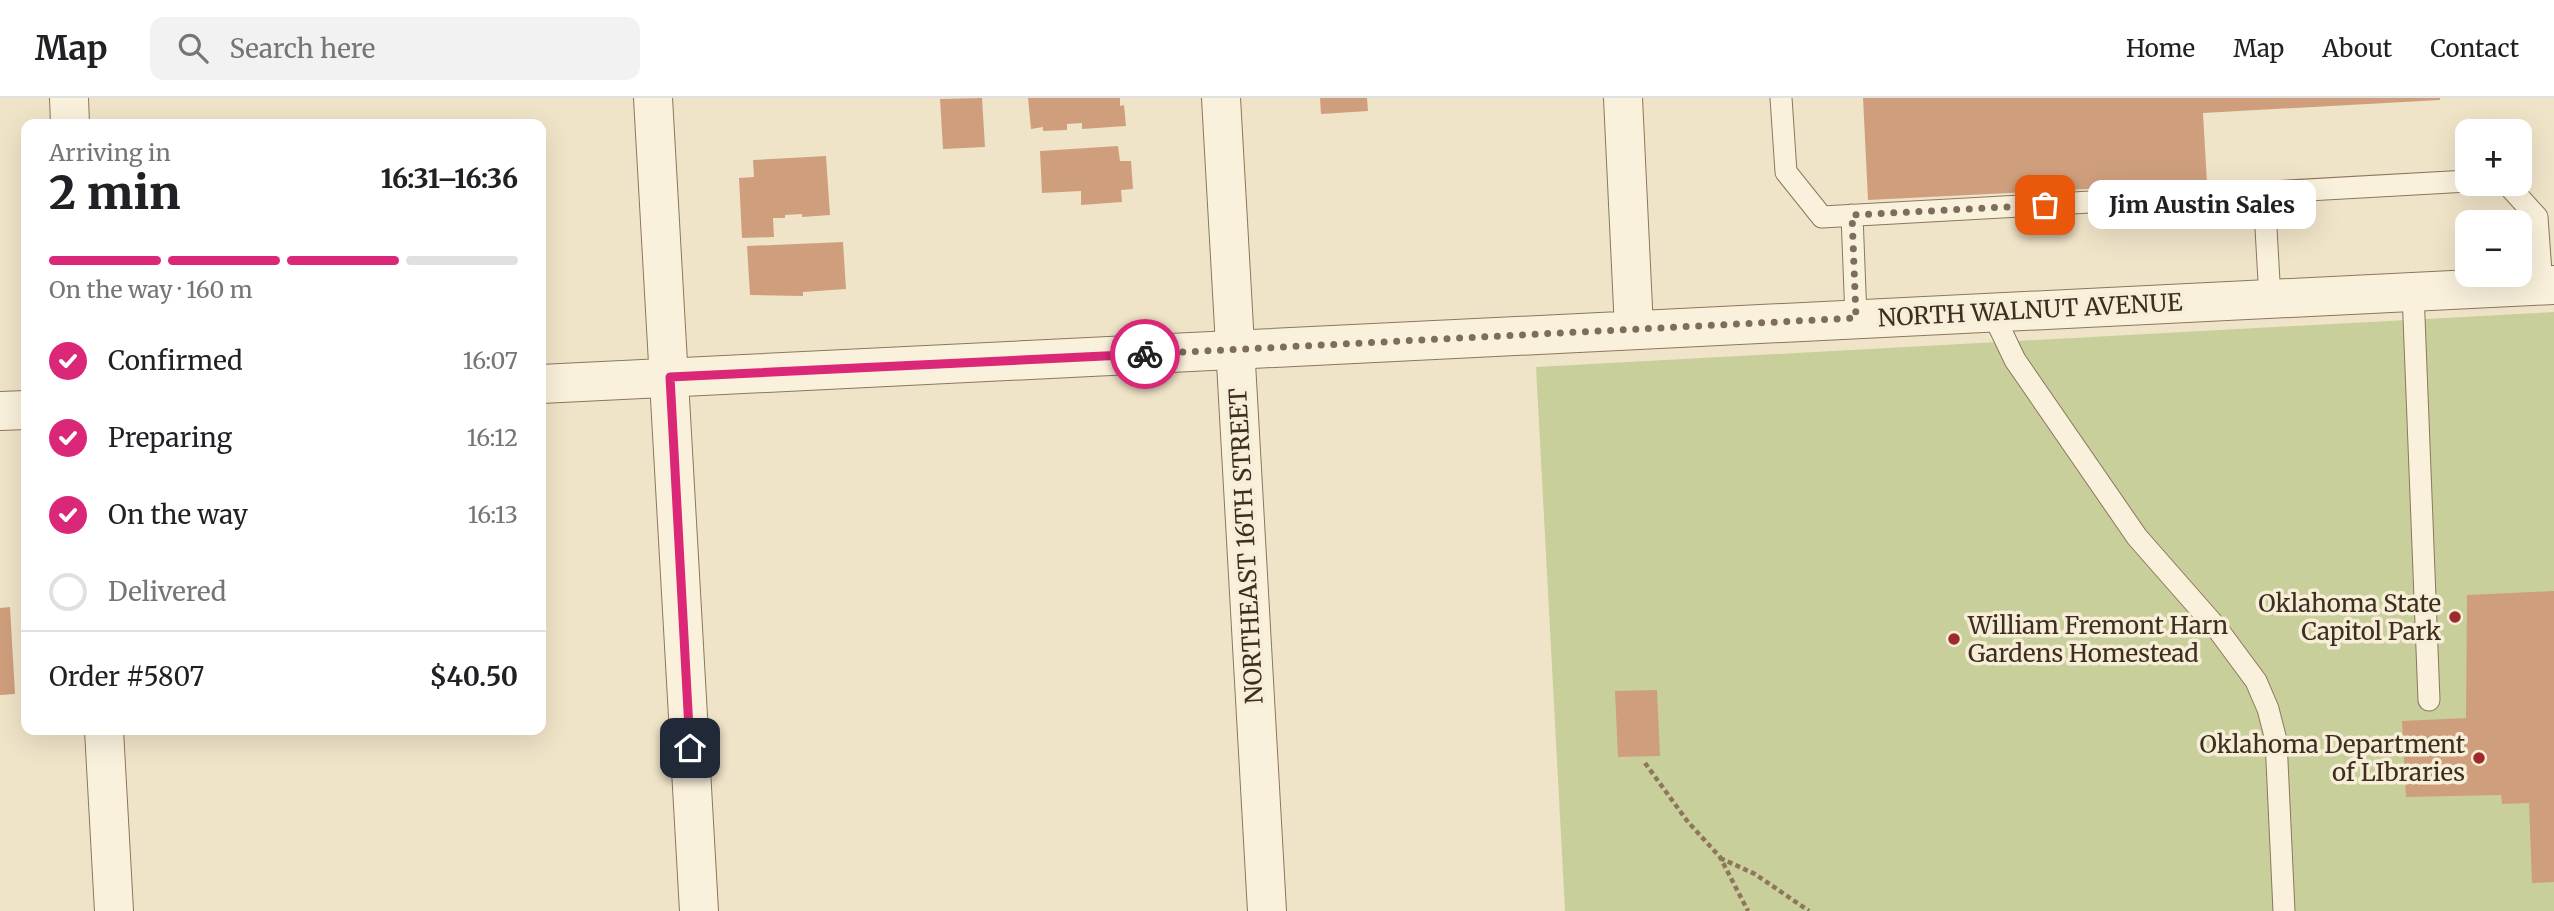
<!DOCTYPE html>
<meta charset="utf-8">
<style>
:root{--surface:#fff;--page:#f2f2f2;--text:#202124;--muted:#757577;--line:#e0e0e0;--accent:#db2777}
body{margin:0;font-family:Merriweather,serif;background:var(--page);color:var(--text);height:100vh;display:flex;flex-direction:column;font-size:26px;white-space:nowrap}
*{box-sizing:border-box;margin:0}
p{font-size:23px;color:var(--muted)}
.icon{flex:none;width:38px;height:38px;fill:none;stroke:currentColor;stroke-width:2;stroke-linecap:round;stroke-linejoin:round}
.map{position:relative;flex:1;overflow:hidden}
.side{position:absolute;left:21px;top:21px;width:525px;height:616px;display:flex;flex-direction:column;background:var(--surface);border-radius:14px;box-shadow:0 7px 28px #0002}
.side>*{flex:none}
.buttons{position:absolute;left:2455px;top:21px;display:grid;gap:14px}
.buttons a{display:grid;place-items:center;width:77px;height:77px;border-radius:14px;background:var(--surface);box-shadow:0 7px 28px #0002;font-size:35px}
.pin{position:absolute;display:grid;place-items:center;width:60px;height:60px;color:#fff;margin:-30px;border-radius:14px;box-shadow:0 4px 10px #0006}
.courier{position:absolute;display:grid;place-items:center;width:70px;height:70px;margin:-35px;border:5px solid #db2777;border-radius:50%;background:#fff;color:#222;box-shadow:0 2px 9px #0007}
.bubble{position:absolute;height:49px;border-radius:14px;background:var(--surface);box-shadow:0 7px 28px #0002;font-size:23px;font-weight:800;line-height:49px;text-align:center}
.summary em{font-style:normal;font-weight:800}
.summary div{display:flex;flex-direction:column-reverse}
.summary{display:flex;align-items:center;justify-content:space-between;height:119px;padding:0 28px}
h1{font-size:46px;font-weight:800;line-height:52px}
.bar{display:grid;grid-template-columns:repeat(4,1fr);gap:10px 7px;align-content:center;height:84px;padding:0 28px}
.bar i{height:9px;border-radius:5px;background:var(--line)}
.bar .on{background:var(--accent)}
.bar p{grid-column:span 4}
.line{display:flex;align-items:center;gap:18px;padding:0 28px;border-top:2px solid var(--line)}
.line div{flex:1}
ol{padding:0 28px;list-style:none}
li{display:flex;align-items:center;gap:21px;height:77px}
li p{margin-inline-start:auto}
li .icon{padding:7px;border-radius:50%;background:var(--accent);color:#fff;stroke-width:4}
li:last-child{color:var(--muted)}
li i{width:38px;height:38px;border:4px solid var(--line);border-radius:50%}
header{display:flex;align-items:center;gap:42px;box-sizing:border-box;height:98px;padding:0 35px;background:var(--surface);border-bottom:2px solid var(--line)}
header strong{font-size:33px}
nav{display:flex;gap:38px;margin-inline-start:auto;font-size:24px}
.search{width:490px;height:63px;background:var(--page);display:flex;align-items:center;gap:18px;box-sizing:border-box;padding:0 24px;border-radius:14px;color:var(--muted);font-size:26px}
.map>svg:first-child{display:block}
.green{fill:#c9cf9b}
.building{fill:#cf9f7d}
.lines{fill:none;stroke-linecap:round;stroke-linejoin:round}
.service-casing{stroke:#8d765c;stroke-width:23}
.minor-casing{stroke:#8d765c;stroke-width:40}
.tertiary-casing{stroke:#8d765c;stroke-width:40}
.path{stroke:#8d765c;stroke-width:4.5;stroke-dasharray:5 3.5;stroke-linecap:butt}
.service{stroke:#faf1dc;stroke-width:21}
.minor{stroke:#faf1dc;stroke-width:38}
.tertiary{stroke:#faf1dc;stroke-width:38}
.done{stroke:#7c6e5b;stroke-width:7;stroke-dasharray:0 12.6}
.route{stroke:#db2777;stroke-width:9}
.poi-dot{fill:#9e2a2b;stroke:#f7eed8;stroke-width:2.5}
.labels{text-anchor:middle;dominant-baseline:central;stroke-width:7;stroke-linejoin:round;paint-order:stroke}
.street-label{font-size:24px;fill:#3d2e20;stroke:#f7eed8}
.poi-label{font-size:24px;fill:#3d2e20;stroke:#f7eed8;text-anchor:end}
</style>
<header>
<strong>Map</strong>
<div class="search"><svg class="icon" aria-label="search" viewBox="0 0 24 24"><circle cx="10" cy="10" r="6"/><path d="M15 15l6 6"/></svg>Search here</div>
<nav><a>Home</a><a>Map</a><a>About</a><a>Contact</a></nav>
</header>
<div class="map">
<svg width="2554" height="813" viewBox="0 0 2554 813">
<rect width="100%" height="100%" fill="#f0e4c8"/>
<path class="green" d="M2554 214V813H1565L1536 269Z"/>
<path class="building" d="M982 0 985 49 943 51 940 1Z
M1028 0H1120V8L1124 7 1126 28 1082 31V25L1067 26V32L1043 33V29L1031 31Z
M1320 0H1367L1368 13 1321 16Z
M1863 0H2440V2L2203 15 2207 85 1868 102Z
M1118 48 1120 63H1131L1133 91 1121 92 1122 104 1081 107V93L1042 95 1040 53Z
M826 58 830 117 802 119V116L785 117V120H773L774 139 742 140 739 80 754 79 753 62Z
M843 144 846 191 803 194V198L750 197 747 148Z
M2554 493V784L2532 785 2529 705 2502 706 2501 697 2406 699 2402 623 2466 620 2467 497Z
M10 509 15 596 0 597V510Z
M1657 592 1660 658 1618 659 1615 593Z"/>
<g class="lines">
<g class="service-casing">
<path id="service" d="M1781 0 1786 74 1822 119 2468 83
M2507 86 2537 119 2542 188
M2264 95 2270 201
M1852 117 1856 220
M2413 194 2429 602
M1992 214 2015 262 2137 439 2216 529 2256 583 2268 611 2276 642 2284 813"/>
</g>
<g class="minor-casing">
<path id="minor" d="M69 0 70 26
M653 0 699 813
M1221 0 1267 813
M104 632 114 813"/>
</g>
<g class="tertiary-casing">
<path id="tertiary" d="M1623 0 1634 231
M541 286 2554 187
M0 313 26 312"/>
</g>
<path class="path" d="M1645 665 1688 724 1720 759 1748 813
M1720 760 1755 776 1809 813"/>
<use href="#service" class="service"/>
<use href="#minor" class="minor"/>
<use href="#tertiary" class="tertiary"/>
</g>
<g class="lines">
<path class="done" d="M1145 256 1856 220 1852 117 2045 107"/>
<path class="route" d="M690 650 670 279 1145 256"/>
</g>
<g class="poi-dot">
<circle cx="2455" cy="519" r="7"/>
<circle cx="1954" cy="541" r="7"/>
<circle cx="2479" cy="660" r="7"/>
</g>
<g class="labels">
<g class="street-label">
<text transform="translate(2030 212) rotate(-3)">NORTH WALNUT AVENUE</text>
<text transform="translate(1246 448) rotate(-93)">NORTHEAST 16TH STREET</text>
</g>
<g class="poi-label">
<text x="2441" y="505">Oklahoma State<tspan x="2441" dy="28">Capitol Park</tspan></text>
<text x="1968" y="527" text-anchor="start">William Fremont Harn<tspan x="1968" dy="28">Gardens Homestead</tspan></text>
<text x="2465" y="646">Oklahoma Department<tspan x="2465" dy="28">of LIbraries</tspan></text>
</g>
</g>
</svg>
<div class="buttons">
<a>+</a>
<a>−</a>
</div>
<div class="pin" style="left:2045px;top:107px;background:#ea580c"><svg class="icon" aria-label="bag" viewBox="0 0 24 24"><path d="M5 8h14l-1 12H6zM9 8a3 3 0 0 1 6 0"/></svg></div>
<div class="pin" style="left:690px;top:650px;background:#1f2937"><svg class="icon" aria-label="home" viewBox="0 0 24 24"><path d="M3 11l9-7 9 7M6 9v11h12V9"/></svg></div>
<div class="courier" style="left:1145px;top:256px"><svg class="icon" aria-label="bike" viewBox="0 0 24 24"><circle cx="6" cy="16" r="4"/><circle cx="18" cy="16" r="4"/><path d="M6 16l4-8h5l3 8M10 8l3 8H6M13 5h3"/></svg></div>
<div class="bubble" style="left:2088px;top:82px;width:228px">Jim Austin Sales</div>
<section class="side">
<div class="summary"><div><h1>2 min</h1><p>Arriving in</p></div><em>16:31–16:36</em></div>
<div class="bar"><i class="on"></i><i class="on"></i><i class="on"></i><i></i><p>On the way · 160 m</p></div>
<ol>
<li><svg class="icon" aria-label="check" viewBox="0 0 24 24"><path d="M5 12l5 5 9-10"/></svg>Confirmed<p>16:07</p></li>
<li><svg class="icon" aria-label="check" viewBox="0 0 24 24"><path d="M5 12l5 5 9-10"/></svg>Preparing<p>16:12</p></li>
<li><svg class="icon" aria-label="check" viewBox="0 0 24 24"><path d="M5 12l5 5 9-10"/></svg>On the way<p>16:13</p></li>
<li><i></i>Delivered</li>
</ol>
<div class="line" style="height:91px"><div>Order #5807</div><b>$40.50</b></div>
</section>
</div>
